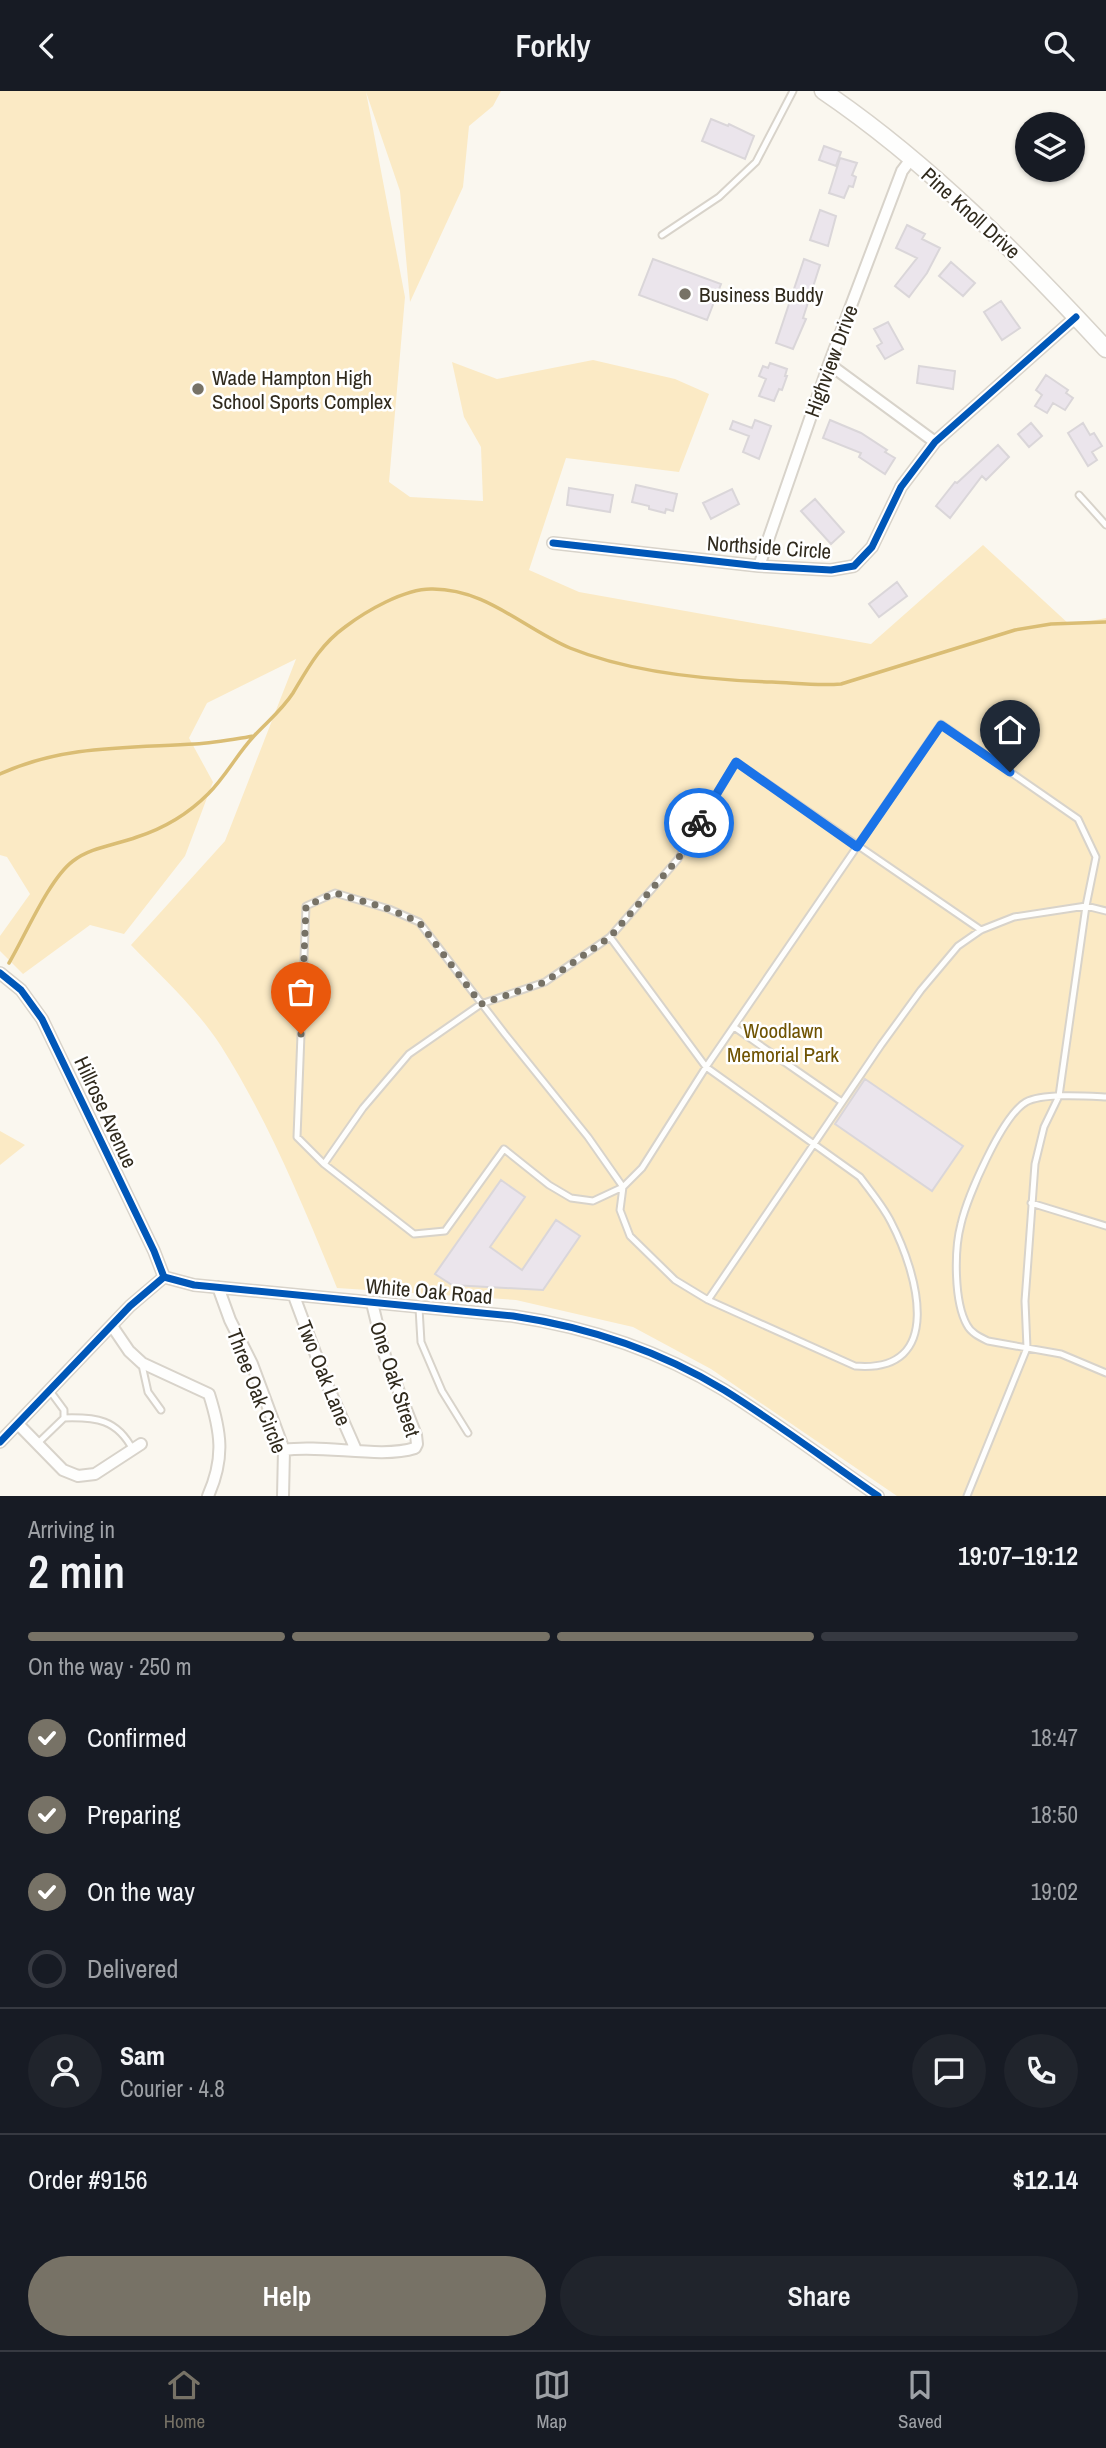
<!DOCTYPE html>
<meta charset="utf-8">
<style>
:root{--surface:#171b24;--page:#20242c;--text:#f1f3f6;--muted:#9ea1a6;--line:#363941;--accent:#777266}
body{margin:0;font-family:"Archivo Narrow",sans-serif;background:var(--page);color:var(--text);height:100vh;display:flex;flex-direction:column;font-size:26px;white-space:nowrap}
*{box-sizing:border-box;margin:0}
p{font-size:23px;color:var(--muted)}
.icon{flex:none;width:38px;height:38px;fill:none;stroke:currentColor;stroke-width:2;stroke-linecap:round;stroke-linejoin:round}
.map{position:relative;height:1405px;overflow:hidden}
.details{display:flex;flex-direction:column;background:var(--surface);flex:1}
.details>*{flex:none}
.controls{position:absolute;left:1015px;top:21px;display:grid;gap:14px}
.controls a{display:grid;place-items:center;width:70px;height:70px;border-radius:50%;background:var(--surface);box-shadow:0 2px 5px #0004;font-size:35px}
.pin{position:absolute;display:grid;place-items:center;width:60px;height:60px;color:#fff;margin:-72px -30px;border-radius:50% 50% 50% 0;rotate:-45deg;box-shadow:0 0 7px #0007}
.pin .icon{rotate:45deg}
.courier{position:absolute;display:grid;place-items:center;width:70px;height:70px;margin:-35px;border:5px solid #1a73e8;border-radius:50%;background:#fff;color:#222;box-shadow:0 2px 9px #0007}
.headline em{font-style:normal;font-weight:600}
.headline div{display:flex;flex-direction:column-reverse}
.headline{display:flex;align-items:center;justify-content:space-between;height:119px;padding:0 28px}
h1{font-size:46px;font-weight:600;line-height:52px}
.bar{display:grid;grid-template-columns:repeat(4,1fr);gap:10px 7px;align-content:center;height:84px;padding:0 28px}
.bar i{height:9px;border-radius:5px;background:var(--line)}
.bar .active{background:var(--accent)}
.bar p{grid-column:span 4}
.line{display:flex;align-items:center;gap:18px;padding:0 28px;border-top:2px solid var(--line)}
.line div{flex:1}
.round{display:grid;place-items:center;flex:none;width:74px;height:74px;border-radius:37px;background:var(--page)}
ol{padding:0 28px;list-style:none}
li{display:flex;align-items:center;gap:21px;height:77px}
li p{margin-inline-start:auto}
li .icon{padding:7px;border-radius:50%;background:var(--accent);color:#fff;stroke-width:4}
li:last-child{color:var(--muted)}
li i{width:38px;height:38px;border:4px solid var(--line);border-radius:50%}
.button{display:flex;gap:14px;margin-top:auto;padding:14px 28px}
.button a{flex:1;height:80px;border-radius:42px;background:var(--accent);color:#fff;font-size:28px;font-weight:600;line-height:80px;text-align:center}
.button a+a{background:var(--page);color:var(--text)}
header{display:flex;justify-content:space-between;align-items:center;height:91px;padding:0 28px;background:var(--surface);font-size:32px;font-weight:600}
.menu{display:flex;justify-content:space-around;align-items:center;height:98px;border-top:2px solid var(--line);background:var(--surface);font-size:19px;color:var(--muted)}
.menu a{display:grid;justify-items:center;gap:4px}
.menu .active{color:var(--accent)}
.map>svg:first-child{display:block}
.green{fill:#fbeac5}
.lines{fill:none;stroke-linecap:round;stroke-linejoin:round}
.stream{stroke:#dabd74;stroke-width:3.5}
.building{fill:#ebe5ec;stroke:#dad6d9;stroke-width:2}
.lane-casing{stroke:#d8d3ca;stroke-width:9}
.street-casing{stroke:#d8d3ca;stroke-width:14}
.secondary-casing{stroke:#d8d3ca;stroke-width:19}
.lane{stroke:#fefefd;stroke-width:5}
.street{stroke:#fefefd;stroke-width:10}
.secondary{stroke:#fefefd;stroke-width:16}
.cycleway-casing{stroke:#fff;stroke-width:11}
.cycleway{stroke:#0057b8;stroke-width:7}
.done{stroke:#777266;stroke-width:7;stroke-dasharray:0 12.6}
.route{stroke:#1a73e8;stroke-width:9}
.poi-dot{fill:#777266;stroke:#fff;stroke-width:2.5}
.labels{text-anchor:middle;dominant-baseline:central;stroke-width:5;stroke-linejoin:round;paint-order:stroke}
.street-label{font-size:21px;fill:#302a1d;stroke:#fff}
.poi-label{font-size:21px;fill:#302a1d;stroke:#fff;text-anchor:start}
.park-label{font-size:21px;fill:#6f5302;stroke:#fff}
</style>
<header><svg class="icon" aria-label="back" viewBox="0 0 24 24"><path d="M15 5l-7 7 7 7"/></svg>Forkly<svg class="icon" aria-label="search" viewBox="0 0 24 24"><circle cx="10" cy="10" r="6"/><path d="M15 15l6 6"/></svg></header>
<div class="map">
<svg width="1106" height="1405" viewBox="0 0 1106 1405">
<rect width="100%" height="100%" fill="#faf7ef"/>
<path class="green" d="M0 0H501L493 15 469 35 463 96 410 211 400 100 366 1 405 206 389 391 410 406 483 410 481 356 464 326 452 271 497 288 593 269 675 288 709 303 679 381 566 367 529 479 579 501 871 553 983 454 1070 534 1106 527V1405H897L711 1278 633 1236 516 1209 337 1197C303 1114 269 1031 221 955 197 918 162 886 131 854L225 750 296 568 207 612 189 647 213 691 185 765 124 843 90 834 23 883 0 860V845L30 803 7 766 0 764Z
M0 1040 25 1054 0 1074Z"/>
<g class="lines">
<path class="stream" d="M0 683C63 654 128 657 195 653 215 652 235 648 254 645
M9 872C25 845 49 788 73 770 91 756 116 754 137 746 165 737 188 723 208 703 226 685 237 663 254 645 268 630 282 619 293 602 308 577 320 554 345 536 366 520 404 498 431 498 485 497 523 537 570 557 629 581 709 589 772 591 796 592 817 595 841 593L1015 539 1051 533 1106 531"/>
</g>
<path class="building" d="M711 28 728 35 729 33 754 45 745 68 702 50Z
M824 55 841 61 836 75 819 69Z
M840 67 857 72 852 84 856 86 853 96 849 95 844 107 829 102Z
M820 119 836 125 828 155 810 149Z
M907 134 925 143 922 148 940 157 927 182 909 206 895 195 917 167 896 157Z
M653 168 721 193 707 229 639 204Z
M804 168 820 174 803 227 806 228 793 258 776 252Z
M951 171 975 192 963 205 939 185Z
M1001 210 1020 237 1002 249 984 221Z
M888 231 903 258 885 268 877 255 882 252 874 238Z
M770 272 787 278 785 285H787L782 299 779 298 774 310 759 305 766 288 759 285 763 275 768 277Z
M919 275 955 280 953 298 917 292Z
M1046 284 1068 299 1066 302 1073 307 1065 319 1053 312 1047 322 1035 315 1042 304 1036 299Z
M755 329 771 335 759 368 743 361 749 345 730 338 733 330 752 337Z
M830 329 861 342 887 359 885 361 895 367 885 383 859 366 861 362 823 347Z
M1031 332 1042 345 1029 356 1018 343Z
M1083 332 1090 344 1094 342 1102 355 1092 361 1097 369 1088 375 1068 342Z
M998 354 1009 366 986 389 982 385 950 427 936 415 955 391 957 392Z
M636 394 677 403 673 420 666 418 665 422 649 418V415L632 411Z
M569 397 613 404 610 421 567 414Z
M732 398 739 413 711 428 703 412Z
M815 408 844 441 831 453 801 420Z
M897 491 907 505 879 526 869 513Z
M865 988 963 1055 932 1100 835 1033Z
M501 1089 525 1106 490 1156 522 1179 556 1129 580 1145 543 1199 452 1194 435 1183Z"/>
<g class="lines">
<g class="lane-casing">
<path id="lane" d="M662 144 719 106 756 71 793 0
M1079 404 1106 434
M610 846 706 976 860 1086C871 1101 883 1115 891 1131 917 1181 947 1283 855 1275L708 1209 675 1189 630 1145 620 1119 623 1096 588 1046 505 943 419 831 389 818 335 802 306 815 297 1046 324 1073 414 1143 445 1140 504 1058 549 1094 571 1107 593 1110 623 1096 642 1077 706 976 941 633 1078 728 1096 766 1086 815 1059 1005 1044 1036 1035 1073 1025 1210 1027 1257 967 1405
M734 936 842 1011
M1106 1006C1086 1005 1043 1002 1026 1011 1002 1025 967 1106 961 1133 954 1159 954 1211 967 1234 971 1242 980 1246 988 1250L1061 1263 1106 1282
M324 1073 363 1017 409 963 481 913 545 891 610 846 678 768 736 671 981 839
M1031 1112 1106 1135
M708 1209 881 954 921 899 958 855 981 839 1014 826 1086 815 1106 820
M419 1217 421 1251 442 1300 468 1342
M142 1274 148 1301 161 1319
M64 1327C96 1326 117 1328 133 1359
M37 1353 64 1327V1319L50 1300"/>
</g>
<g class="street-casing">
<path id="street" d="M829 273 935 351
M553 452 759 475 831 479 854 475 872 456 901 396 935 351 1076 226
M759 475 829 273 902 80 911 68
M0 882 21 899 42 928 154 1160 164 1186
M218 1196 230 1229 252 1273 284 1359 283 1405
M294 1205 326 1291 356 1359
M112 1235 129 1260 142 1272 209 1303C221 1341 225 1367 208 1405
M18 1333 63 1379 78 1385 95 1383 141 1353
M0 1351 130 1215 164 1186 194 1194 513 1225C587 1236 660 1260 724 1299 777 1332 827 1370 878 1405
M284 1359C324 1353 380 1368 415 1357L417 1353 416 1344 385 1265 372 1212"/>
</g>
<g class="secondary-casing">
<path id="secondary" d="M823 0C929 72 1019 164 1106 258"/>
</g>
<use href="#lane" class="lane"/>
<use href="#street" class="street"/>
<use href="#secondary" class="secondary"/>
<g class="cycleway-casing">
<path id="cycleway" d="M553 452 759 475 831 479 854 475 872 456 901 396 935 351 1076 226
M0 882 21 899 42 928 154 1160 164 1186
M0 1351 130 1215 164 1186 194 1194 513 1225C587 1236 660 1260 724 1299 777 1332 827 1370 878 1405"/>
</g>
<use href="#cycleway" class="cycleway"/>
</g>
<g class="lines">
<path class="done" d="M301 943 306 815 335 802 389 818 419 831 481 913 545 891 610 846 678 768 699 732"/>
<path class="route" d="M699 732 736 671 857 756 941 634 1010 681"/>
</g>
<g class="poi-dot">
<circle cx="685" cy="203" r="7"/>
<circle cx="198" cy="298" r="7"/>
</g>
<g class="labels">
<g class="street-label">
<text transform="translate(971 122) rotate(42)">Pine Knoll Drive</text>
<text transform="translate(831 270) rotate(-70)">Highview Drive</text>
<text transform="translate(769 456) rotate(4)">Northside Circle</text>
<text transform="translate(106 1021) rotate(65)">Hillrose Avenue</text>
<text transform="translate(429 1200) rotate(5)">White Oak Road</text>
<text transform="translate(324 1282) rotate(68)">Two Oak Lane</text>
<text transform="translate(395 1288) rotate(72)">One Oak Street</text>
<text transform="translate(257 1300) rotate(69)">Three Oak Circle</text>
</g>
<g class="poi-label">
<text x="699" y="203">Business Buddy</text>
<text x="212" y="286">Wade Hampton High<tspan x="212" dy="24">School Sports Complex</tspan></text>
</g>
<g class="park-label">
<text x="783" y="939">Woodlawn<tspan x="783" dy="24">Memorial Park</tspan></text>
</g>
</g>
</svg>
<div class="controls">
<a><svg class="icon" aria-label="layers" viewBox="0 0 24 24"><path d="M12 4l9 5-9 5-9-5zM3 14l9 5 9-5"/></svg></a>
</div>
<div class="pin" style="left:301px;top:943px;background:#ea580c"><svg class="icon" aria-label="bag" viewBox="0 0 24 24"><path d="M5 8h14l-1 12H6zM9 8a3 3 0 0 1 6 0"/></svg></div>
<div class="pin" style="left:1010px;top:681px;background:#1f2937"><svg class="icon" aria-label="home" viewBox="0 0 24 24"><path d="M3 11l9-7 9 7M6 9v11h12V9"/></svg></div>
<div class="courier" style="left:699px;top:732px"><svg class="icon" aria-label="bike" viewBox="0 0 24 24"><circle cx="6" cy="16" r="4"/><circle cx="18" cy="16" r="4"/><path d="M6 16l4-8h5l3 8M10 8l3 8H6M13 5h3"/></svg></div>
</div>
<section class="details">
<div class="headline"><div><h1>2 min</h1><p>Arriving in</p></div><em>19:07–19:12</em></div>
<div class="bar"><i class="active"></i><i class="active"></i><i class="active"></i><i></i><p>On the way · 250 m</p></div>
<ol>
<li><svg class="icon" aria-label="check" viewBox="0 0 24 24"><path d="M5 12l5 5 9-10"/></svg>Confirmed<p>18:47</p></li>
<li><svg class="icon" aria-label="check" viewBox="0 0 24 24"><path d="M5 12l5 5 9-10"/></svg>Preparing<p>18:50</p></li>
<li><svg class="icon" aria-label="check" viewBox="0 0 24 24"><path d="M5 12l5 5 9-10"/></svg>On the way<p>19:02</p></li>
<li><i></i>Delivered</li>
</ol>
<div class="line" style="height:126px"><a class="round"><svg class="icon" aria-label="person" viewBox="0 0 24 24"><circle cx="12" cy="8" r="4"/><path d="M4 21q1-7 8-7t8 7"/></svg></a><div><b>Sam</b><p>Courier · 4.8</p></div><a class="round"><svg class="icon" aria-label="chat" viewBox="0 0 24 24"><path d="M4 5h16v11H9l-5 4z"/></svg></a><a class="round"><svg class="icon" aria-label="phone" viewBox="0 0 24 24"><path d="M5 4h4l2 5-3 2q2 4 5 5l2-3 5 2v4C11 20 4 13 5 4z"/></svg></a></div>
<div class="line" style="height:91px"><div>Order #9156</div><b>$12.14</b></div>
<div class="button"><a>Help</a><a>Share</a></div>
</section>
<nav class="menu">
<a class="active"><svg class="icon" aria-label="home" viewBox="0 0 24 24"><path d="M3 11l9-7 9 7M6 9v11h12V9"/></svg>Home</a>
<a><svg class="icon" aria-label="map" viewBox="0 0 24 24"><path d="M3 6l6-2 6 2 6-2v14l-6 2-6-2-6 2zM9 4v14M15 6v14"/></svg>Map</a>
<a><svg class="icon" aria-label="saved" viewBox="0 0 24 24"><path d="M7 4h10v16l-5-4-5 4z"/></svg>Saved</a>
</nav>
